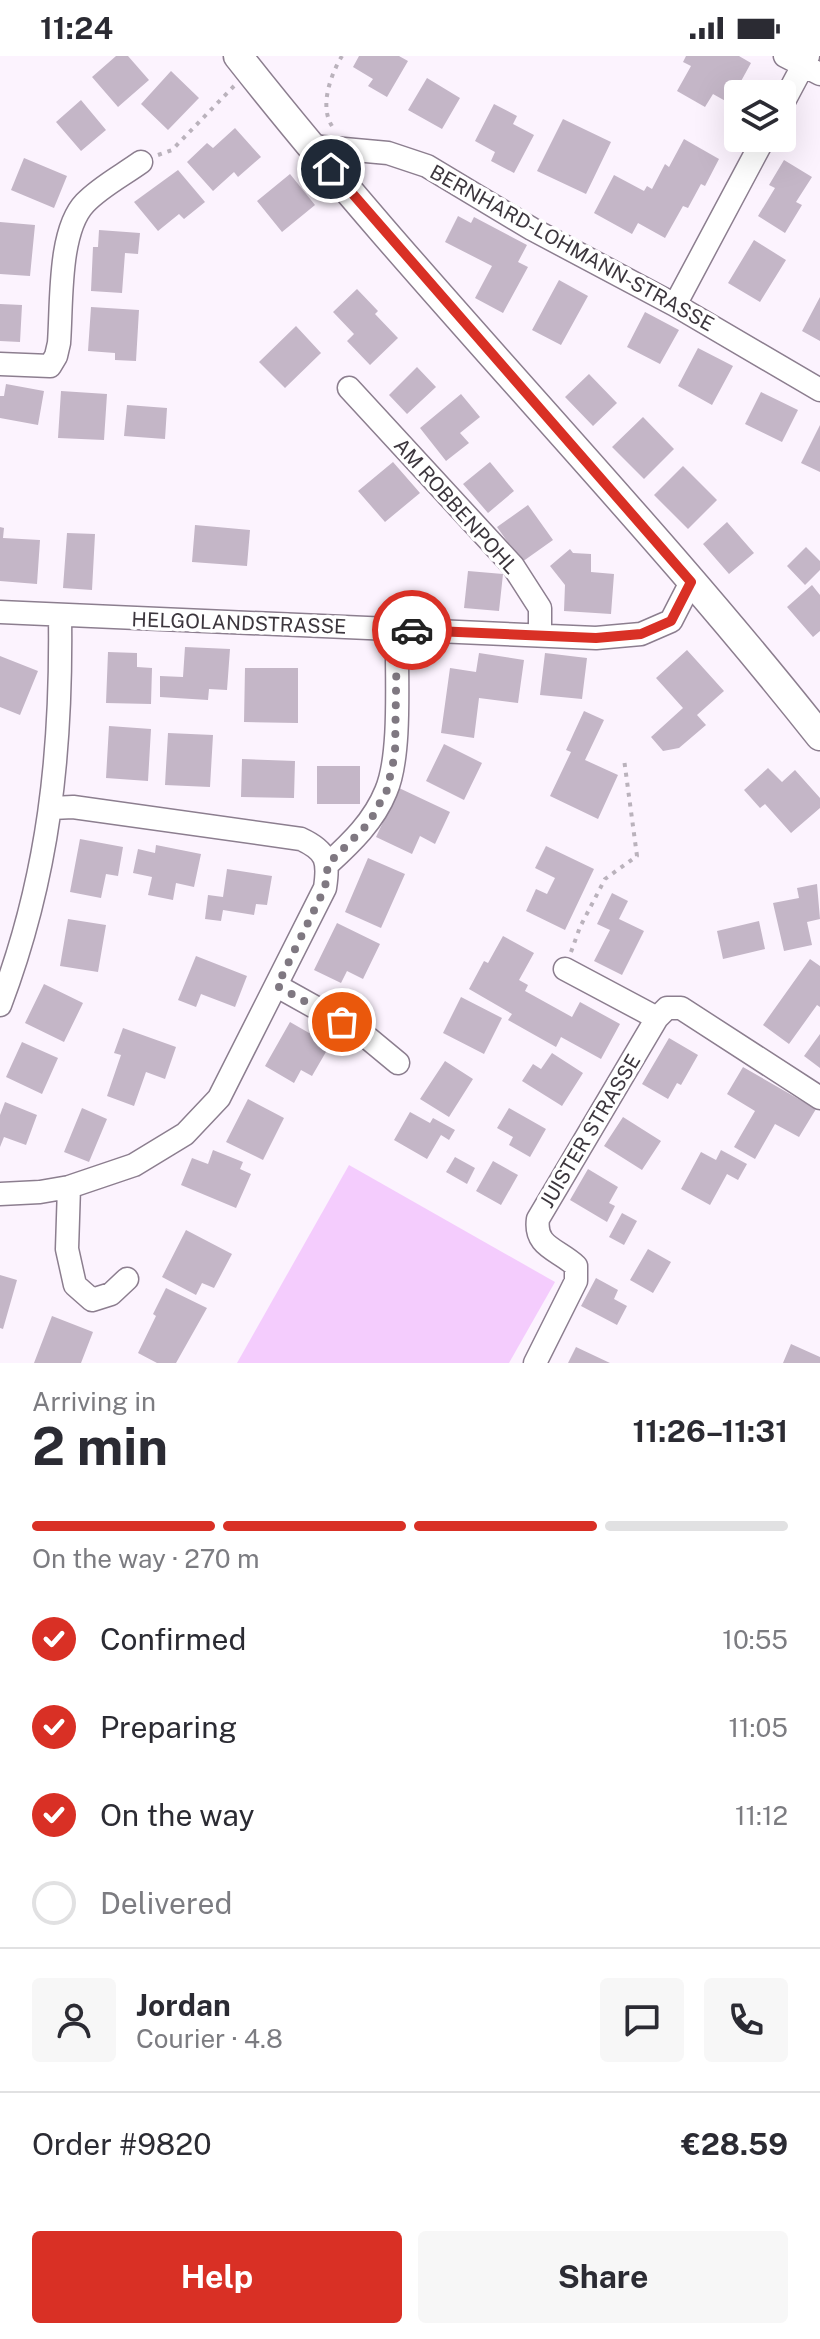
<!DOCTYPE html>
<meta charset="utf-8">
<style>
:root{--surface:#fff;--page:#f7f7f7;--text:#2b2b33;--muted:#7c7c81;--line:#e1e1e2;--accent:#d93025}
body{margin:0;font-family:"Public Sans",sans-serif;background:var(--page);color:var(--text);height:100vh;display:flex;flex-direction:column;font-size:30px;white-space:nowrap}
*{box-sizing:border-box;margin:0}
p{font-size:26px;color:var(--muted)}
.icon{flex:none;width:44px;height:44px;fill:none;stroke:currentColor;stroke-width:2;stroke-linecap:round;stroke-linejoin:round}
.map{position:relative;height:1307px;overflow:hidden}
.details{display:flex;flex-direction:column;background:var(--surface);flex:1}
.details>*{flex:none}
.buttons{position:absolute;left:724px;top:24px;display:grid;gap:16px}
.buttons a{display:grid;place-items:center;width:72px;height:72px;border-radius:8px;background:var(--surface);box-shadow:0 8px 32px #0002;font-size:40px}
.pin{position:absolute;display:grid;place-items:center;width:68px;height:68px;color:#fff;margin:-34px;border:4px solid #fff;border-radius:50%;box-shadow:0 2px 8px #0007}
.courier{position:absolute;display:grid;place-items:center;width:80px;height:80px;margin:-40px;border:6px solid #d93025;border-radius:50%;background:#fff;color:#222;box-shadow:0 2px 10px #0007}
.head em{font-style:normal;font-weight:700}
.head div{display:flex;flex-direction:column-reverse}
.head{display:flex;align-items:center;justify-content:space-between;height:136px;padding:0 32px}
h1{font-size:52px;font-weight:700;line-height:60px}
.bar{display:grid;grid-template-columns:repeat(4,1fr);gap:12px 8px;align-content:center;height:96px;padding:0 32px}
.bar i{height:10px;border-radius:6px;background:var(--line)}
.bar .current{background:var(--accent)}
.bar p{grid-column:span 4}
.line{display:flex;align-items:center;gap:20px;padding:0 32px;border-top:2px solid var(--line)}
.line div{flex:1}
.round{display:grid;place-items:center;flex:none;width:84px;height:84px;border-radius:8px;background:var(--page)}
ol{padding:0 32px;list-style:none}
li{display:flex;align-items:center;gap:24px;height:88px}
li p{margin-inline-start:auto}
li .icon{padding:8px;border-radius:50%;background:var(--accent);color:#fff;stroke-width:4}
li:last-child{color:var(--muted)}
li i{width:44px;height:44px;border:4px solid var(--line);border-radius:50%}
.cta{display:flex;gap:16px;margin-top:auto;padding:16px 32px}
.cta a{flex:1;height:92px;border-radius:8px;background:var(--accent);color:#fff;font-size:32px;font-weight:700;line-height:92px;text-align:center}
.cta a+a{background:var(--page);color:var(--text)}
.status{display:flex;justify-content:space-between;align-items:center;height:56px;padding:0 40px;background:var(--surface);direction:ltr}
.status svg{height:22px;fill:currentColor}
.map>svg:first-child{display:block}
.green{fill:#f4ccfd}
.building{fill:#c4b6c7}
.lines{fill:none;stroke-linecap:round;stroke-linejoin:round}
.minor-casing{stroke:#8c7e8f;stroke-width:25}
.major-casing{stroke:#8c7e8f;stroke-width:31}
.path{stroke:#bab2bc;stroke-width:4;stroke-dasharray:4 6;stroke-linecap:butt}
.minor{stroke:#fff;stroke-width:22}
.major{stroke:#fff;stroke-width:28}
.done{stroke:#7f7881;stroke-width:8;stroke-dasharray:0 14.4}
.route{stroke:#d93025;stroke-width:10}
.labels{text-anchor:middle;dominant-baseline:central;stroke-width:7;stroke-linejoin:round;paint-order:stroke}
.street-label{font-size:20px;fill:#3c363d;stroke:#fff}
</style>
<div class="status"><b>11:24</b><svg viewBox="0 0 49 12"><path d="M0 12V9h3v3zM5 12V6h3v6zM10 12V3h3v9zM15 12V0h3v12zM26 1h20v11H26zM47 4h2v5h-2z"/></svg></div>
<div class="map">
<svg width="820" height="1307" viewBox="0 0 820 1307">
<rect width="100%" height="100%" fill="#fcf3fe"/>
<path class="green" d="M349 1109 555 1226 509 1307H237Z"/>
<path class="building" d="M116 0H128L149 24 118 51 92 21Z
M359 0H399L408 5 387 41 368 30 373 23 353 11Z
M686 0H739L751 7 729 47 713 38 705 51 677 35 691 10 683 6Z
M171 15 199 42 168 74 141 48Z
M427 22 460 42 442 73 408 54Z
M81 44 106 74 81 95 56 66Z
M494 48 517 60 513 68 534 79 514 117 491 105 495 96 475 85Z
M563 63 611 86 586 138 537 115Z
M235 72 261 101 238 121 234 116 213 135 187 106 207 87 213 92Z
M684 83 719 103 705 130 701 128 688 152 683 150 665 182 638 167 632 178 594 157 614 119 644 135 647 130 652 133 665 108 669 111Z
M24 102 67 120 54 152 11 134Z
M784 104 812 121 796 146 802 149 785 177 758 160 775 132 769 129Z
M178 114 205 146 184 163 179 158 158 175 134 146Z
M290 118 315 149 282 176 257 145Z
M458 160 471 167 474 161 527 189 518 206 528 211 503 257 475 242 492 210 445 186Z
M0 166 35 169 30 220 0 218Z
M99 174 140 177 138 198 125 197 122 237 91 235 93 191H98Z
M754 184 786 204 760 246 728 227Z
M559 224 588 240 561 289 532 274Z
M357 233 378 255 375 258 398 282 370 309 347 285 354 278 333 256Z
M820 241V285L802 275Z
M0 248 22 249 20 286 0 285Z
M91 251 139 254 136 305 115 304V297L88 295Z
M645 256 679 274 660 308 627 291Z
M296 270 321 297 285 332 259 306Z
M698 292 733 310 712 349 678 330Z
M417 311 436 331 407 358 389 339Z
M589 318 617 347 593 370 565 341Z
M6 328 44 335 38 369 0 362V340H4Z
M61 335 107 338 104 384 58 382Z
M761 336 798 354 782 386 745 368Z
M461 338 480 361 460 377 469 387 446 405 420 372Z
M127 349 167 352 165 383 124 380Z
M643 361 674 393 644 423 612 391Z
M820 369V416L801 407Z
M393 406 420 437 385 466 358 435Z
M490 406 514 435 488 457 463 428Z
M683 410 717 444 688 473 654 439Z
M528 449 553 484 522 506 497 471Z
M727 466 754 497 729 518 703 488Z
M195 469 250 474 247 510 192 506Z
M0 471 4 472 3 482 40 484 37 528 0 525Z
M67 477 95 478 92 534 63 532Z
M806 491 820 505V514L805 529 787 510Z
M570 493 573 497 591 498V516L614 518 611 558 564 555 565 529 550 510Z
M468 515 503 518 499 555 464 552Z
M812 529 820 539V575L813 581 787 551Z
M185 591 230 593 227 634 209 633 208 644 160 641V620L183 621Z
M687 594 724 635 697 659 706 669 679 692 663 695 651 681 683 652 656 622Z
M108 596 137 597V611L152 612 151 648 106 647Z
M479 597 524 604 518 647 479 642 474 682 441 677 450 612 476 616Z
M545 597 587 602 582 643 540 639Z
M0 600 38 615 20 659 0 651Z
M245 612H298V667L244 666Z
M584 655 604 664 585 704 618 719 598 763 550 740 571 696 566 694Z
M109 670 151 673 148 725 106 722Z
M168 677 213 679 210 731 165 729Z
M444 688 482 707 464 744 426 725Z
M242 703 295 705 294 742 241 741Z
M317 710H360V748H317Z
M768 712 782 726 795 714 820 742V752L791 777 765 748 760 752 744 734Z
M399 732 450 756 435 788 420 780 412 798 376 781Z
M80 783 123 791 118 820 106 818 101 842 70 836Z
M156 789 201 798 194 831 176 827 173 844 148 839 152 821 133 817 138 793 155 797Z
M546 790 594 813 565 874 526 855 536 833 547 838 555 822 535 812Z
M368 802 405 818 381 872 345 856Z
M227 813 272 820 267 849 256 848 254 859 223 854 221 865 205 863 208 839 223 841Z
M817 828 820 863 807 866 812 889 784 895 773 847 799 842 797 832Z
M612 837 628 845 619 863 644 875 622 919 594 905 610 874 597 868Z
M68 863 106 869 98 916 60 910Z
M759 865 765 893 723 903 717 875Z
M337 867 380 888 363 923 347 915 341 927 314 914Z
M503 880 534 897 519 924 528 929 525 935 572 961 580 946 620 968 601 1003 561 981 556 991 508 964 512 958 469 933 484 905 488 907Z
M196 900 247 920 235 951 201 938 196 951 178 944Z
M810 903 820 910V951L817 949 789 988 763 969Z
M44 928 83 947 64 986 25 967Z
M461 941 502 962 484 998 443 977Z
M290 966 330 989 312 1020 301 1014 294 1027 265 1010Z
M123 972 176 991 165 1023 146 1016 134 1050 107 1040 121 999 114 997Z
M820 978V1012L804 1000Z
M669 982 698 999 681 1029 677 1027 668 1043 642 1028Z
M22 986 58 1002 42 1038 6 1021Z
M552 997 583 1017 562 1050 522 1025 533 1008 541 1013Z
M445 1005 473 1023 449 1061 420 1043Z
M743 1011 816 1053 799 1081 775 1068 755 1103 734 1091 755 1055 727 1038Z
M248 1043 284 1062 263 1104 226 1086Z
M5 1046 37 1059 26 1089 4 1081 0 1091V1059Z
M82 1052 107 1063 89 1106 64 1096Z
M509 1052 546 1073 530 1101 509 1089 513 1081 497 1072Z
M410 1056 430 1067 433 1062 455 1074 449 1084 441 1079 427 1103 394 1084Z
M623 1061 661 1085 642 1114 604 1090Z
M213 1094 243 1106 240 1113 251 1118 236 1152 181 1129 192 1102 208 1108Z
M721 1094 747 1108 738 1124 727 1118 710 1149 681 1133 701 1096 716 1104Z
M455 1101 475 1112 467 1128 446 1116Z
M493 1105 518 1119 501 1149 476 1135Z
M588 1113 618 1131 609 1147 615 1150 607 1166 570 1144Z
M622 1157 637 1165 624 1189 609 1181Z
M186 1174 232 1198 214 1232 202 1227 196 1239 162 1221Z
M648 1193 671 1206 653 1237 630 1224Z
M0 1219 17 1224 3 1273 0 1272Z
M596 1222 618 1234 614 1243 627 1250 617 1269 581 1250Z
M166 1232 207 1252 176 1307H157L138 1297 156 1260 153 1258Z
M52 1260 93 1276 81 1307H34Z
M791 1288 820 1301V1307H783Z
M576 1291 610 1307H568Z"/>
<g class="lines">
<g class="minor-casing">
<path id="minor" d="M785 0 820 18
M782 49 808 0
M311 90 388 97 427 110 532 173 675 249 820 334
M675 249 764 82
M0 308 50 310 56 300 59 287C62 248 58 175 85 147 100 131 123 119 141 106
M349 332 513 510 540 552V579
M0 556 596 582 641 578 671 565 691 526
M328 808C351 787 374 765 386 735 402 698 396 616 397 573
M565 913 657 962
M277 930 363 978 398 1007
M0 949C49 820 62 696 60 559
M69 1131 67 1193 75 1229 92 1244 111 1238 127 1223
M0 1138 40 1136 69 1131 134 1109 185 1078 219 1042 325 832C329 805 327 795 301 783L73 751 52 752
M535 1307 576 1225V1210C558 1193 534 1191 538 1163L657 962 667 952H681L820 1042"/>
</g>
<g class="major-casing">
<path id="major" d="M238 0C423 235 635 446 820 680"/>
</g>
<path class="path" d="M332 70C319 50 331 18 342 0
M158 99 172 94 234 30
M571 896 580 871 605 823 637 800 624 703"/>
<use href="#minor" class="minor"/>
<use href="#major" class="major"/>
</g>
<g class="lines">
<path class="done" d="M342 966 277 930 325 832 328 808 369 767 387 734 395 698 397 573 412 574"/>
<path class="route" d="M331 113 691 526 671 565 641 578 596 582 412 574"/>
</g>
<g class="labels">
<g class="street-label">
<text transform="translate(572 192) rotate(29)">BERNHARD-LOHMANN-STRASSE</text>
<text transform="translate(456 450) rotate(48)">AM ROBBENPOHL</text>
<text transform="translate(239 567) rotate(2)">HELGOLANDSTRASSE</text>
<text transform="translate(590 1075) rotate(-59)">JUISTER STRASSE</text>
</g>
</g>
</svg>
<div class="buttons">
<a><svg class="icon" aria-label="layers" viewBox="0 0 24 24"><path d="M12 4l9 5-9 5-9-5zM3 14l9 5 9-5"/></svg></a>
</div>
<div class="pin" style="left:342px;top:966px;background:#ea580c"><svg class="icon" aria-label="bag" viewBox="0 0 24 24"><path d="M5 8h14l-1 12H6zM9 8a3 3 0 0 1 6 0"/></svg></div>
<div class="pin" style="left:331px;top:113px;background:#1f2937"><svg class="icon" aria-label="home" viewBox="0 0 24 24"><path d="M3 11l9-7 9 7M6 9v11h12V9"/></svg></div>
<div class="courier" style="left:412px;top:574px"><svg class="icon" aria-label="car" viewBox="0 0 24 24"><path d="M5 17H2v-5l4-1 3-4h7l3 4 3 1v5h-3M9 17h6M6 11h13"/><circle cx="7" cy="17" r="2"/><circle cx="17" cy="17" r="2"/></svg></div>
</div>
<section class="details">
<div class="head"><div><h1>2 min</h1><p>Arriving in</p></div><em>11:26–11:31</em></div>
<div class="bar"><i class="current"></i><i class="current"></i><i class="current"></i><i></i><p>On the way · 270 m</p></div>
<ol>
<li><svg class="icon" aria-label="check" viewBox="0 0 24 24"><path d="M5 12l5 5 9-10"/></svg>Confirmed<p>10:55</p></li>
<li><svg class="icon" aria-label="check" viewBox="0 0 24 24"><path d="M5 12l5 5 9-10"/></svg>Preparing<p>11:05</p></li>
<li><svg class="icon" aria-label="check" viewBox="0 0 24 24"><path d="M5 12l5 5 9-10"/></svg>On the way<p>11:12</p></li>
<li><i></i>Delivered</li>
</ol>
<div class="line" style="height:144px"><a class="round"><svg class="icon" aria-label="person" viewBox="0 0 24 24"><circle cx="12" cy="8" r="4"/><path d="M4 21q1-7 8-7t8 7"/></svg></a><div><b>Jordan</b><p>Courier · 4.8</p></div><a class="round"><svg class="icon" aria-label="chat" viewBox="0 0 24 24"><path d="M4 5h16v11H9l-5 4z"/></svg></a><a class="round"><svg class="icon" aria-label="phone" viewBox="0 0 24 24"><path d="M5 4h4l2 5-3 2q2 4 5 5l2-3 5 2v4C11 20 4 13 5 4z"/></svg></a></div>
<div class="line" style="height:104px"><div>Order #9820</div><b>€28.59</b></div>
<div class="cta"><a>Help</a><a>Share</a></div>
</section>
